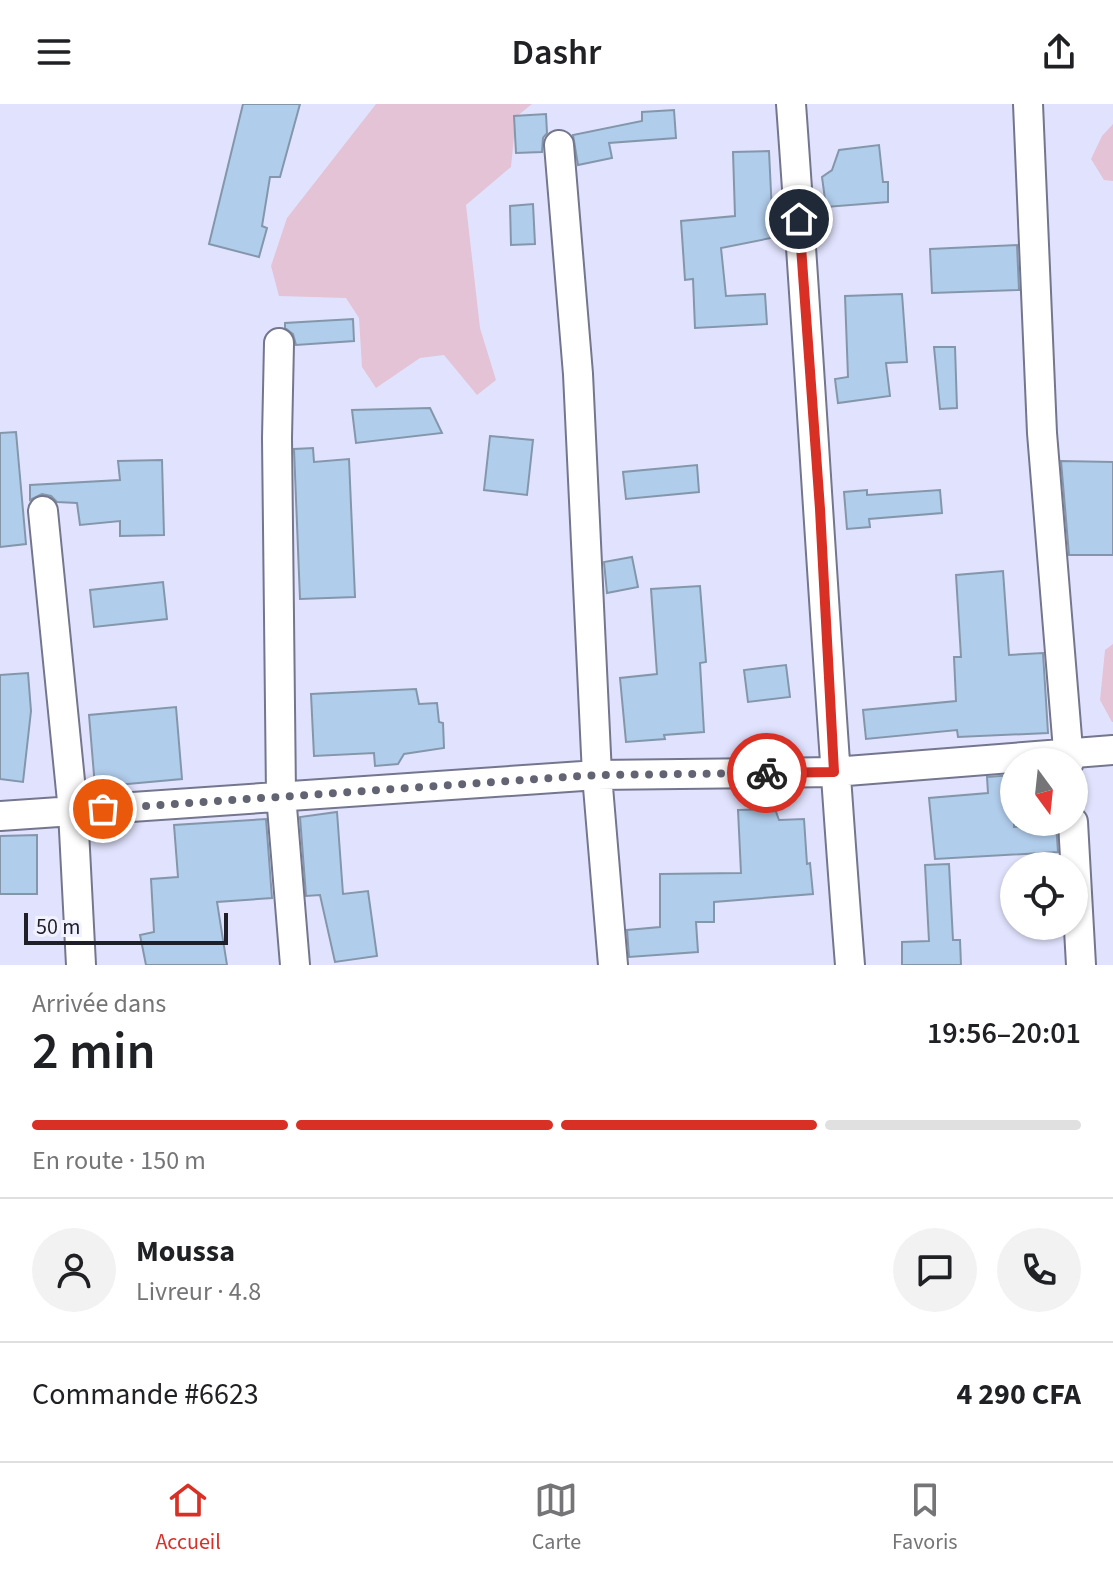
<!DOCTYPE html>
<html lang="fr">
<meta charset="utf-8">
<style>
:root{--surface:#fff;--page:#f2f2f2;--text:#202124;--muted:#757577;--line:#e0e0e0;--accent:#d93025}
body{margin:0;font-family:"Source Sans 3",sans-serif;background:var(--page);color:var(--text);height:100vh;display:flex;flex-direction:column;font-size:30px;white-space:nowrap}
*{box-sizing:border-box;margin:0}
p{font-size:26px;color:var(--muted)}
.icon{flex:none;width:44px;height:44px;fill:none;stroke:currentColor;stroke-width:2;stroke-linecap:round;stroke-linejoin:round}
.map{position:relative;height:861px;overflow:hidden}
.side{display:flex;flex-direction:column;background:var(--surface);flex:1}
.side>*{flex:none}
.needle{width:52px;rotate:165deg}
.controls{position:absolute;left:1000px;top:644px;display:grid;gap:16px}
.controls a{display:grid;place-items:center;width:88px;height:88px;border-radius:50%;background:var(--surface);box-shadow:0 2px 6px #0004;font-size:40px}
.scale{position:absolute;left:24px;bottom:20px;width:204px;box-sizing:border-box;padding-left:8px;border:4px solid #1e1f29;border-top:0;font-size:22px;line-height:28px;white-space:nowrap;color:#1e1f29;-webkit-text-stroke:6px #f1f2fd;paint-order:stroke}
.pin{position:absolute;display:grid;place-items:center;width:68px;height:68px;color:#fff;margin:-34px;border:4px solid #fff;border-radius:50%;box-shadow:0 2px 8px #0007}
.courier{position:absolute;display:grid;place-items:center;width:80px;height:80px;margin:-40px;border:6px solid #d93025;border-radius:50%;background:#fff;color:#222;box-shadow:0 2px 10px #0007}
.head em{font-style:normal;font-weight:600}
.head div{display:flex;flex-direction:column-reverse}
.head{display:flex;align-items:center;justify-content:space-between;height:136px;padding:0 32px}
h1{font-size:52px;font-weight:600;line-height:60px}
.bar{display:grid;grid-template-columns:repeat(4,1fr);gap:12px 8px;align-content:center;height:96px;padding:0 32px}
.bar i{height:10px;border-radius:6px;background:var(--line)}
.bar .active{background:var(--accent)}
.bar p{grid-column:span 4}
.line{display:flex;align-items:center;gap:20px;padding:0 32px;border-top:2px solid var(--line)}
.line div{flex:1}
.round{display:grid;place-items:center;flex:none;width:84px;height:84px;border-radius:42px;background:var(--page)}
header{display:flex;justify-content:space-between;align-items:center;height:104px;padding:0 32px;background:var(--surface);font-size:36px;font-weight:600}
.dock{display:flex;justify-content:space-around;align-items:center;height:112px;border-top:2px solid var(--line);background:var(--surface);font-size:22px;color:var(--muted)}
.dock a{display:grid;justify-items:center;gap:4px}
.dock .active{color:var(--accent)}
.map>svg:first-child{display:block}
.green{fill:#e3c3d5}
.building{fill:#b1cdec;stroke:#8497aa;stroke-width:2}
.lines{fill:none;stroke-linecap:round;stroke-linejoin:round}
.street-casing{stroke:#74768e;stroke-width:32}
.street{stroke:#fff;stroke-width:28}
.done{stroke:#626474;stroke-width:8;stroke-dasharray:0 14.4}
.route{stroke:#d93025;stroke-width:10}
</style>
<header><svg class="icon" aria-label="menu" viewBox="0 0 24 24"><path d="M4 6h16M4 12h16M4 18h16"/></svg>Dashr<svg class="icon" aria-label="share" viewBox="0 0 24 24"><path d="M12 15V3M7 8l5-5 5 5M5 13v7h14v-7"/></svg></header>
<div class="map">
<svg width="1113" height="861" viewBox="0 0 1113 861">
<rect width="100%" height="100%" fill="#e1e3fe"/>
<path class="green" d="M376 0H532L516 13 511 63 466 101 480 224 496 276 477 291 444 251 420 254 376 284 362 263 359 214 346 194 279 192 271 162 287 114Z
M1113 20V77L1104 76 1091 55 1102 32Z
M1113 540V618H1112L1100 596 1105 546Z"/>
<path class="building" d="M243 0H300L280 73H270L262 122 267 124 259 153 209 140Z
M674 6 676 34 609 39 612 54 578 61 573 31 642 17V8Z
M546 10 547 29 543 34 542 48 516 49 514 12Z
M879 41 883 78H888V98L826 103 822 73 832 66 839 46Z
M769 47 772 109H779L781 132 721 144 726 192 765 190 767 220 695 224 693 175 685 176 681 117 735 112 733 48Z
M533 100 535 140 511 141 510 102Z
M1017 141 1019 186 932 189 930 145Z
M902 190 907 258 886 259 890 292 838 299 835 275 848 273 845 192Z
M353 215 354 237 296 241 293 230 285 224V219Z
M934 243H955L957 304 940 305Z
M430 304 442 329 356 339 352 306Z
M16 328 26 440 0 443V329Z
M490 332 533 336 527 391 484 386Z
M313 344 314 358 349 355 355 493 300 495 294 345Z
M162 356 164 431 120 432V417L80 421 77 399 57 398 51 392 42 390 30 396V381L120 376 118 357Z
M1061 357 1113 358V451H1069Z
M697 361 699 388 626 395 623 368Z
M867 386V391L940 386 942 409 869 415 870 423 847 425 844 388Z
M632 453 638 483 607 489 604 458Z
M1003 467 1009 551 1043 549 1048 629 958 633 957 626 866 635 863 606 956 597 954 553H961L956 471Z
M163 478 167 515 94 523 90 486Z
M700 482 706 558 700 559 704 628 664 631 665 635 626 638 620 574 657 570 651 485Z
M786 561 790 593 748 598 744 566Z
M28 569 31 607 23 678 0 675V571Z
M416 585 419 600 437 599 439 618 443 619 444 644 404 650 398 660 375 662 374 649 314 652 311 590Z
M176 603 182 675 95 683 89 611Z
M1014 671V723L1056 720 1058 748 935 755 929 694 988 689 987 673Z
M775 705 779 716 804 715 807 760 810 759 813 790 714 798V818H696L698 848 629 853 627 826 660 823V770L741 769 738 706Z
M337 708 343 790 368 787 377 852 335 858 320 791 306 792 300 713Z
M266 715 272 794 217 798 227 861H146L140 831 154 828 151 775 178 773 174 721Z
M37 731V790H0V732Z
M949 760 953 836H960L961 861H902V838L929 837 925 761Z"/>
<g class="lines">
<g class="street-casing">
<path id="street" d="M791 0C812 287 827 574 850 861
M1028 0 1042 329 1069 658
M559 41 578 270 597 671 613 861
M279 239 277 334 281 691 295 861
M43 407 73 707 81 861
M0 712 597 671 834 668 1113 646
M1073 718 1081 861"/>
</g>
<use href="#street" class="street"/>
</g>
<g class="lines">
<path class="done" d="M103 705 597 671 767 669"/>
<path class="route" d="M767 669 834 668 820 405 799 115"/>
</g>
</svg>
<div class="controls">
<a><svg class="needle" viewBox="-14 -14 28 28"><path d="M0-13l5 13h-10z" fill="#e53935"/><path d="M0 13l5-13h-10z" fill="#757577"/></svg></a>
<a><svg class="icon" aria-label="locate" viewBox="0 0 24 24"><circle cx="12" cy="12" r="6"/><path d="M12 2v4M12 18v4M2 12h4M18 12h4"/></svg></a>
</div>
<div class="scale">50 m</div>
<div class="pin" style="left:103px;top:705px;background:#ea580c"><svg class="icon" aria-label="bag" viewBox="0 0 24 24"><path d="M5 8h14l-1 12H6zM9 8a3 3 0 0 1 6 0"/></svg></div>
<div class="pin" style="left:799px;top:115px;background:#1f2937"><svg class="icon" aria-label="home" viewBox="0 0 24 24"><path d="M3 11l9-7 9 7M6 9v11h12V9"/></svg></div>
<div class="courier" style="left:767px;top:669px"><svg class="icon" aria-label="bike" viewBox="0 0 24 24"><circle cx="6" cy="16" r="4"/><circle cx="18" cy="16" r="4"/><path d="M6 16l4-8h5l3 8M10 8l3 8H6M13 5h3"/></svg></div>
</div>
<section class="side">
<div class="head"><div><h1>2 min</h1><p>Arrivée dans</p></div><em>19:56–20:01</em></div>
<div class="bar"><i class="active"></i><i class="active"></i><i class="active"></i><i></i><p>En route · 150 m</p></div>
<div class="line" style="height:144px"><a class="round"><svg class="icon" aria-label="person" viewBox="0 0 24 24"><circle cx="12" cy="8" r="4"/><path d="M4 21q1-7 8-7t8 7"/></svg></a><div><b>Moussa</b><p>Livreur · 4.8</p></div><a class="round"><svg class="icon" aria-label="chat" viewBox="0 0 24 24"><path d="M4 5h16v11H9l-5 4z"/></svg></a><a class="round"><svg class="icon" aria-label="phone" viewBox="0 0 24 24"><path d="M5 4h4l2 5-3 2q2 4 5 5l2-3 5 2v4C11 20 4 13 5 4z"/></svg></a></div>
<div class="line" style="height:104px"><div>Commande #6623</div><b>4 290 CFA</b></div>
</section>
<nav class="dock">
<a class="active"><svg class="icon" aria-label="home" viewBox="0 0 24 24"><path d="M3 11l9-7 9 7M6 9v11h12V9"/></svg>Accueil</a>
<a><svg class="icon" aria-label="map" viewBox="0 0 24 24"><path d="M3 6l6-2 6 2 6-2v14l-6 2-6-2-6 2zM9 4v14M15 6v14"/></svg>Carte</a>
<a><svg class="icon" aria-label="saved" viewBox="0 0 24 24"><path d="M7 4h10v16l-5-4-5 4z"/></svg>Favoris</a>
</nav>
